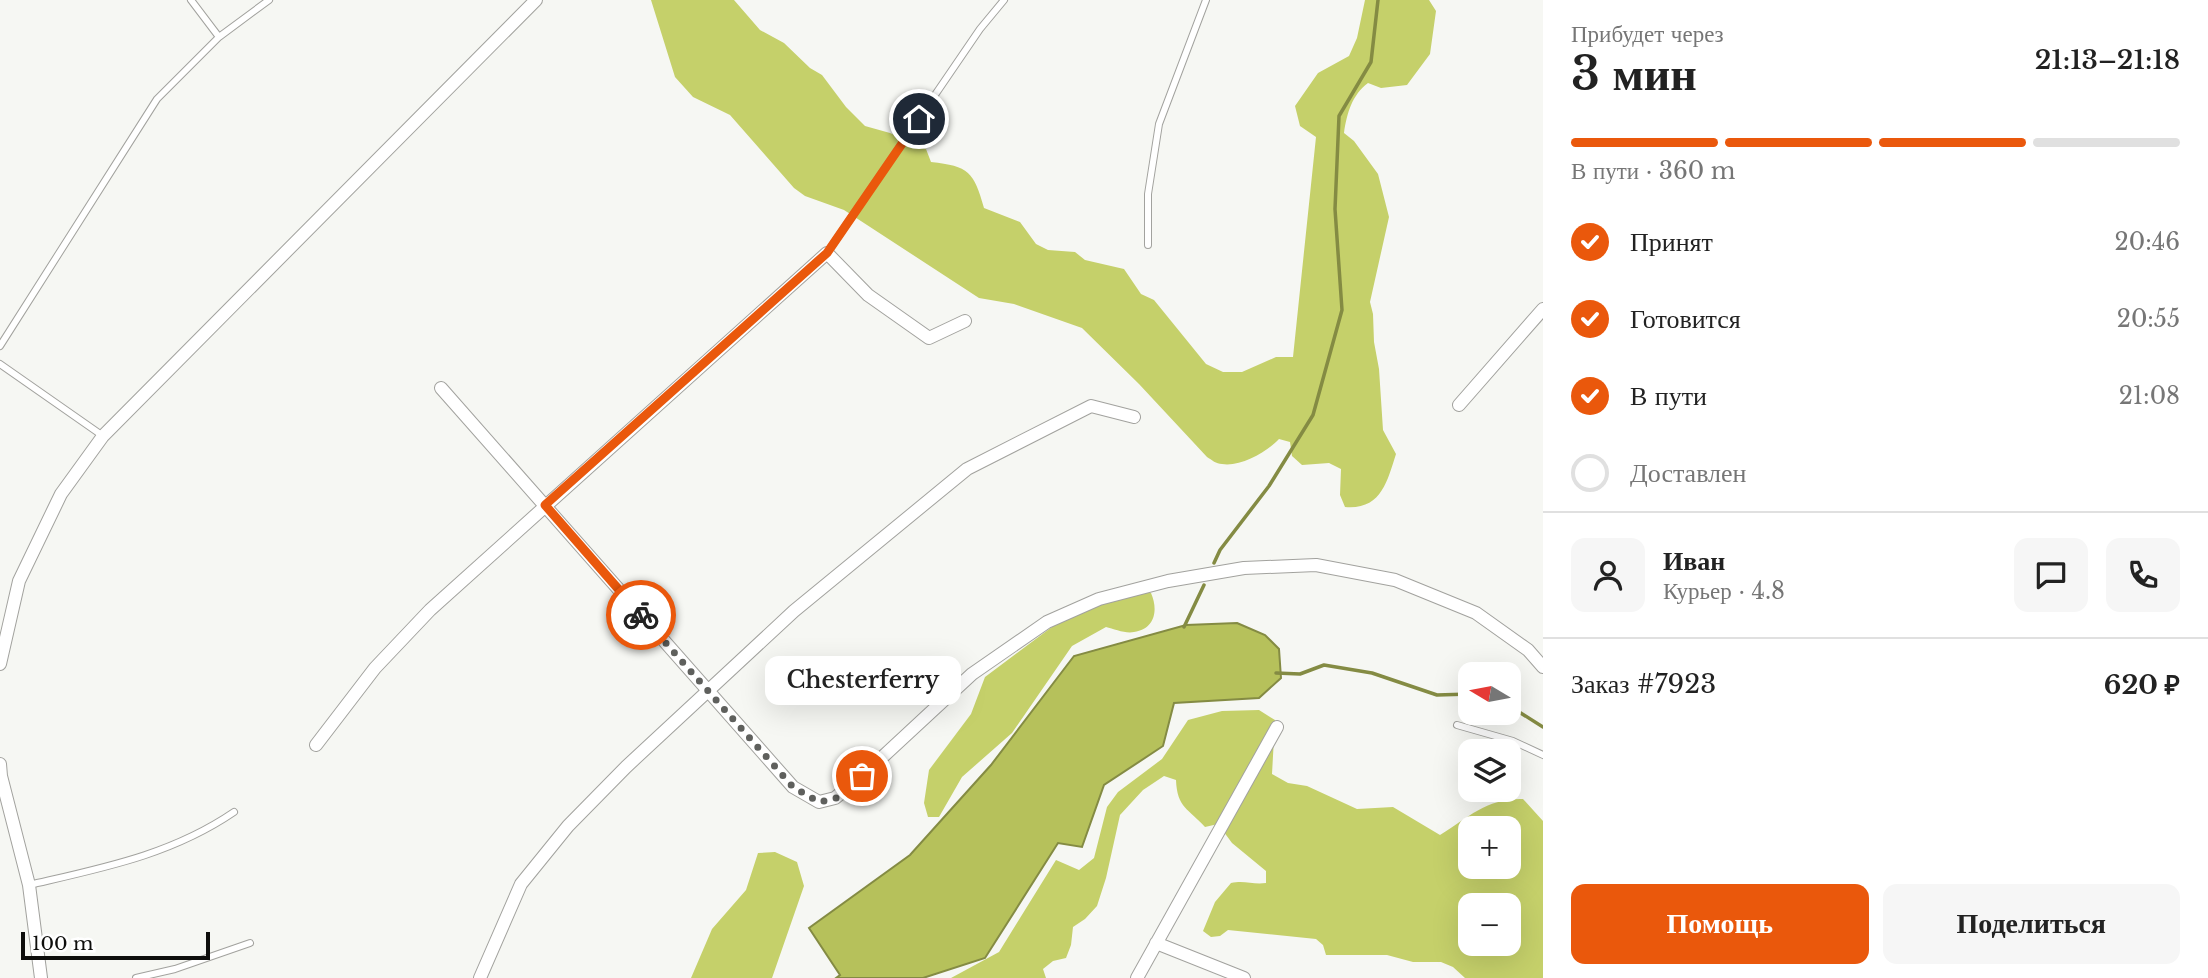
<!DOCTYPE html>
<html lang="ru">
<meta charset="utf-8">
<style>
:root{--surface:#fff;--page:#f6f6f6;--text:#222;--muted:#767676;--line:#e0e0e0;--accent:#ea580c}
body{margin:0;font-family:"Libre Baskerville",serif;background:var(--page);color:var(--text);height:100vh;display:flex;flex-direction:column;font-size:26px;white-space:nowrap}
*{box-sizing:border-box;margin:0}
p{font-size:23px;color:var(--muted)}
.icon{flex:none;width:38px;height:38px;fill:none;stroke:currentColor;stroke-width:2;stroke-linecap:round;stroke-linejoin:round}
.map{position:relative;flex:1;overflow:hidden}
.drawer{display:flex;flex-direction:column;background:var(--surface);width:665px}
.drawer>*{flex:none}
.needle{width:46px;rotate:280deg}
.tools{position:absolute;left:1458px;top:662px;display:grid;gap:14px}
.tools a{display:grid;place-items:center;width:63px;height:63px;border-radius:14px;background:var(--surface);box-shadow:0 7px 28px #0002;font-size:35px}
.scale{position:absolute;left:21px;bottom:18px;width:189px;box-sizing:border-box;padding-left:7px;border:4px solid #0e0e0c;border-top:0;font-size:19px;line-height:24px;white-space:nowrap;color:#0e0e0c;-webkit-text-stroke:5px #fff;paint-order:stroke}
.pin{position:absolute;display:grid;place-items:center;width:60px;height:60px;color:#fff;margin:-30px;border:4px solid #fff;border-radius:50%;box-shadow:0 2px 7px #0007}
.courier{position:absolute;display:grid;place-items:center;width:70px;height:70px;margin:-35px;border:5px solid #ea580c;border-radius:50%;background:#fff;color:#222;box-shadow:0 2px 9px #0007}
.bubble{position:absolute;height:49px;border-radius:14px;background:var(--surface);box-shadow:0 7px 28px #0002;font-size:23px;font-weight:600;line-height:49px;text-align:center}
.headline em{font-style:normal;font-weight:600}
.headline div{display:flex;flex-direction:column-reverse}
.headline{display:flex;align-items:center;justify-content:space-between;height:119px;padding:0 28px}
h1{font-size:46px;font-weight:600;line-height:52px}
.bar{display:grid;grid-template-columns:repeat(4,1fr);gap:10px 7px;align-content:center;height:84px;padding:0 28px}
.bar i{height:9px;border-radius:5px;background:var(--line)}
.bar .current{background:var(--accent)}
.bar p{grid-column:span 4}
.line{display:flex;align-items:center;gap:18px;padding:0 28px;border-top:2px solid var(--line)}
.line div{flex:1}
.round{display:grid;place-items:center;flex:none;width:74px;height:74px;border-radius:14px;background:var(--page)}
ol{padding:0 28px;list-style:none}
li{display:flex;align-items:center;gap:21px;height:77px}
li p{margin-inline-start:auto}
li .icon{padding:7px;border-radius:50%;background:var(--accent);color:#fff;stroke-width:4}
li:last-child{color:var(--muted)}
li i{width:38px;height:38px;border:4px solid var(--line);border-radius:50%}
.button{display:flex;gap:14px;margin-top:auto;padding:14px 28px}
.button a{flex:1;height:80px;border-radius:14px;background:var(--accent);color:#fff;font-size:28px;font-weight:600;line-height:80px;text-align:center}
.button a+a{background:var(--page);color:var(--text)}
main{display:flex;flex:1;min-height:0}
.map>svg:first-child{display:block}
.forest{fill:#c5d06a;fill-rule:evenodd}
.water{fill:#b6c15b;stroke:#848b43;stroke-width:2}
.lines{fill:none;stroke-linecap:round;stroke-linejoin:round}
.stream{stroke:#848b43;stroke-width:3.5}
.service-casing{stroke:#a2a29e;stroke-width:8}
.minor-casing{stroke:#a2a29e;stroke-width:14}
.service{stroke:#fff;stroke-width:6}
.minor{stroke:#fff;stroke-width:12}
.done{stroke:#5f605d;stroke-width:7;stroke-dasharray:0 12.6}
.route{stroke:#ea580c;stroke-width:9}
</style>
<main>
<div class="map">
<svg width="1543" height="978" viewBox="0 0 1543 978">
<rect width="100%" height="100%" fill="#f6f7f3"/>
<path class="forest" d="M651 0H734L760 30 784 43 810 68 822 75 846 107 865 126 890 133 926 149 931 162C969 166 974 172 984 208L1020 222 1036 244 1048 250 1075 252 1085 260 1124 269 1141 294 1154 300 1206 364 1223 372H1242L1276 357H1293L1316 137 1300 126 1295 106 1318 73 1349 56 1357 38 1365 0H1429L1436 11 1430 54 1407 85 1381 88 1368 83C1352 95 1347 113 1344 133L1354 141 1378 174 1389 217 1370 302 1373 314 1374 342 1379 369 1383 430 1396 454C1387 482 1381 510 1345 507L1340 495 1341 469 1329 463 1302 465 1292 456 1290 442 1279 439C1267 452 1241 467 1222 464 1216 464 1212 460 1207 457L1139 384 1082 328 1014 304 979 298 844 210 805 196 794 188 730 115 693 97 675 77Z
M1126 593H1151C1158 609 1156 629 1134 632 1126 634 1114 629 1106 627L1072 646 1012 733 962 777 939 817H928L924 803 929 770 971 714 985 677 1064 618Z
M1259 710 1275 720 1272 774 1288 783 1307 786 1357 809 1393 807 1440 835C1469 817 1487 798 1523 799L1543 821V978H1465L1453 967 1441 962H1413L1387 955H1326L1323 945 1316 939 1228 930 1220 936 1211 937 1203 931 1215 902 1231 883C1245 880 1253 885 1266 883V871L1232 843 1218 824 1205 827C1189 809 1177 808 1176 780L1164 776 1143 790 1120 815 1106 878 1097 906 1085 919 1073 927 1071 945 1066 958 1053 961 1043 969 1046 978H951L999 952 1056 860 1079 870 1094 858 1107 807 1118 792 1162 759 1188 720 1222 711ZM1470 828H1508V866H1470ZM1470 905H1508V943H1470Z
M775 852 797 862 804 886 772 978H691L712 929 746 890 758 853Z"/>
<path class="water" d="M1237 623 1265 635 1279 649 1281 678 1259 698 1174 703 1163 746 1104 785 1082 847 1058 843 985 958 923 978H836L840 975 809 928 910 855 991 765 1074 656 1186 625Z"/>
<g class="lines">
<path class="stream" d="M1214 563 1220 550 1269 486 1313 415 1342 310 1335 209 1339 116 1371 62 1378 0
M1184 627 1204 585
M1276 673 1300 674 1324 665 1372 673 1437 695 1470 694
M1508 705 1543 727"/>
<g class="service-casing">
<path id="service" d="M191 0 219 37 269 0
M1148 245V194L1159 124 1206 0
M827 253 980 29 1004 0
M0 346 157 99 219 37
M0 364 103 436
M1457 725 1513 741 1543 755
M29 885C102 868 171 855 234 812
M136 978 175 969 250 943"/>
</g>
<g class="minor-casing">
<path id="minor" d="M441 388 793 787 819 802 835 798 862 776 972 674 1047 622 1099 599 1168 581 1244 568 1316 565 1395 580 1476 613 1528 650 1543 667
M1459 405 1543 309
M0 664 19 581 61 494 103 436 536 0
M316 745 375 668 430 610 827 253 868 295 929 338 965 321
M0 764 1 776 29 885 41 978
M1156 943 1244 978
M480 978 521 884 568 826 626 767 794 611 967 469 1091 406 1134 417
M1137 978 1277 727"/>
</g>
<use href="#service" class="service"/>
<use href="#minor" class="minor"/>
</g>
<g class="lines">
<path class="done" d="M641 615 793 787 819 802 835 799 862 776"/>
<path class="route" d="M641 615 545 505 827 253 919 119"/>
</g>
</svg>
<div class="tools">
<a><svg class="needle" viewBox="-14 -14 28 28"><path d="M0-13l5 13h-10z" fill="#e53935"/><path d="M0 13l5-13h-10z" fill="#767676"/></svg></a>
<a><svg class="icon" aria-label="layers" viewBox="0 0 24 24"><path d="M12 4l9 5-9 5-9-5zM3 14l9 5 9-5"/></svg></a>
<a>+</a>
<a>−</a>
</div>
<div class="scale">100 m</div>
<div class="pin" style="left:862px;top:776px;background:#ea580c"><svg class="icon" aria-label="bag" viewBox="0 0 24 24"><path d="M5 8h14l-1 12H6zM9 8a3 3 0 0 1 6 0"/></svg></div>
<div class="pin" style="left:919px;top:119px;background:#1f2937"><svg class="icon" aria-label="home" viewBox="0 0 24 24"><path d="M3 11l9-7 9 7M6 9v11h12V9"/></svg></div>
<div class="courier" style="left:641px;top:615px"><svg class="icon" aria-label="bike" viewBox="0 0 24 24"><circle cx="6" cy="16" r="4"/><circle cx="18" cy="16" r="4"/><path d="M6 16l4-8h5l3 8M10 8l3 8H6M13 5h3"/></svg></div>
<div class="bubble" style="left:765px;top:656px;width:196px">Chesterferry</div>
</div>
<section class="drawer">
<div class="headline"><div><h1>3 мин</h1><p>Прибудет через</p></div><em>21:13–21:18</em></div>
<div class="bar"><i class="current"></i><i class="current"></i><i class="current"></i><i></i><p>В пути · 360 m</p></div>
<ol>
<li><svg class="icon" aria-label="check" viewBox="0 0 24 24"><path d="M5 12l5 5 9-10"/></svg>Принят<p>20:46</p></li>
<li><svg class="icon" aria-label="check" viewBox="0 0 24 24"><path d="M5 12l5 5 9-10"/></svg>Готовится<p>20:55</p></li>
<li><svg class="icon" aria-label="check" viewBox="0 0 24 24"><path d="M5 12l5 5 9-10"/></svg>В пути<p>21:08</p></li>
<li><i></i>Доставлен</li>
</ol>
<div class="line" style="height:126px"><a class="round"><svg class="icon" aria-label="person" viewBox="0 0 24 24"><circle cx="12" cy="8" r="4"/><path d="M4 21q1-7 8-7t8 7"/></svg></a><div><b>Иван</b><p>Курьер · 4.8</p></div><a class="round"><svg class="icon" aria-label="chat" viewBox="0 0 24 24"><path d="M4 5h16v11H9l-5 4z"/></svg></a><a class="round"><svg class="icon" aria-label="phone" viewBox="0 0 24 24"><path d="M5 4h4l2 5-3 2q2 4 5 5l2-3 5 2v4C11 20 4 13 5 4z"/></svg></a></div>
<div class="line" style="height:91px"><div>Заказ #7923</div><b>620 ₽</b></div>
<div class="button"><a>Помощь</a><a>Поделиться</a></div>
</section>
</main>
